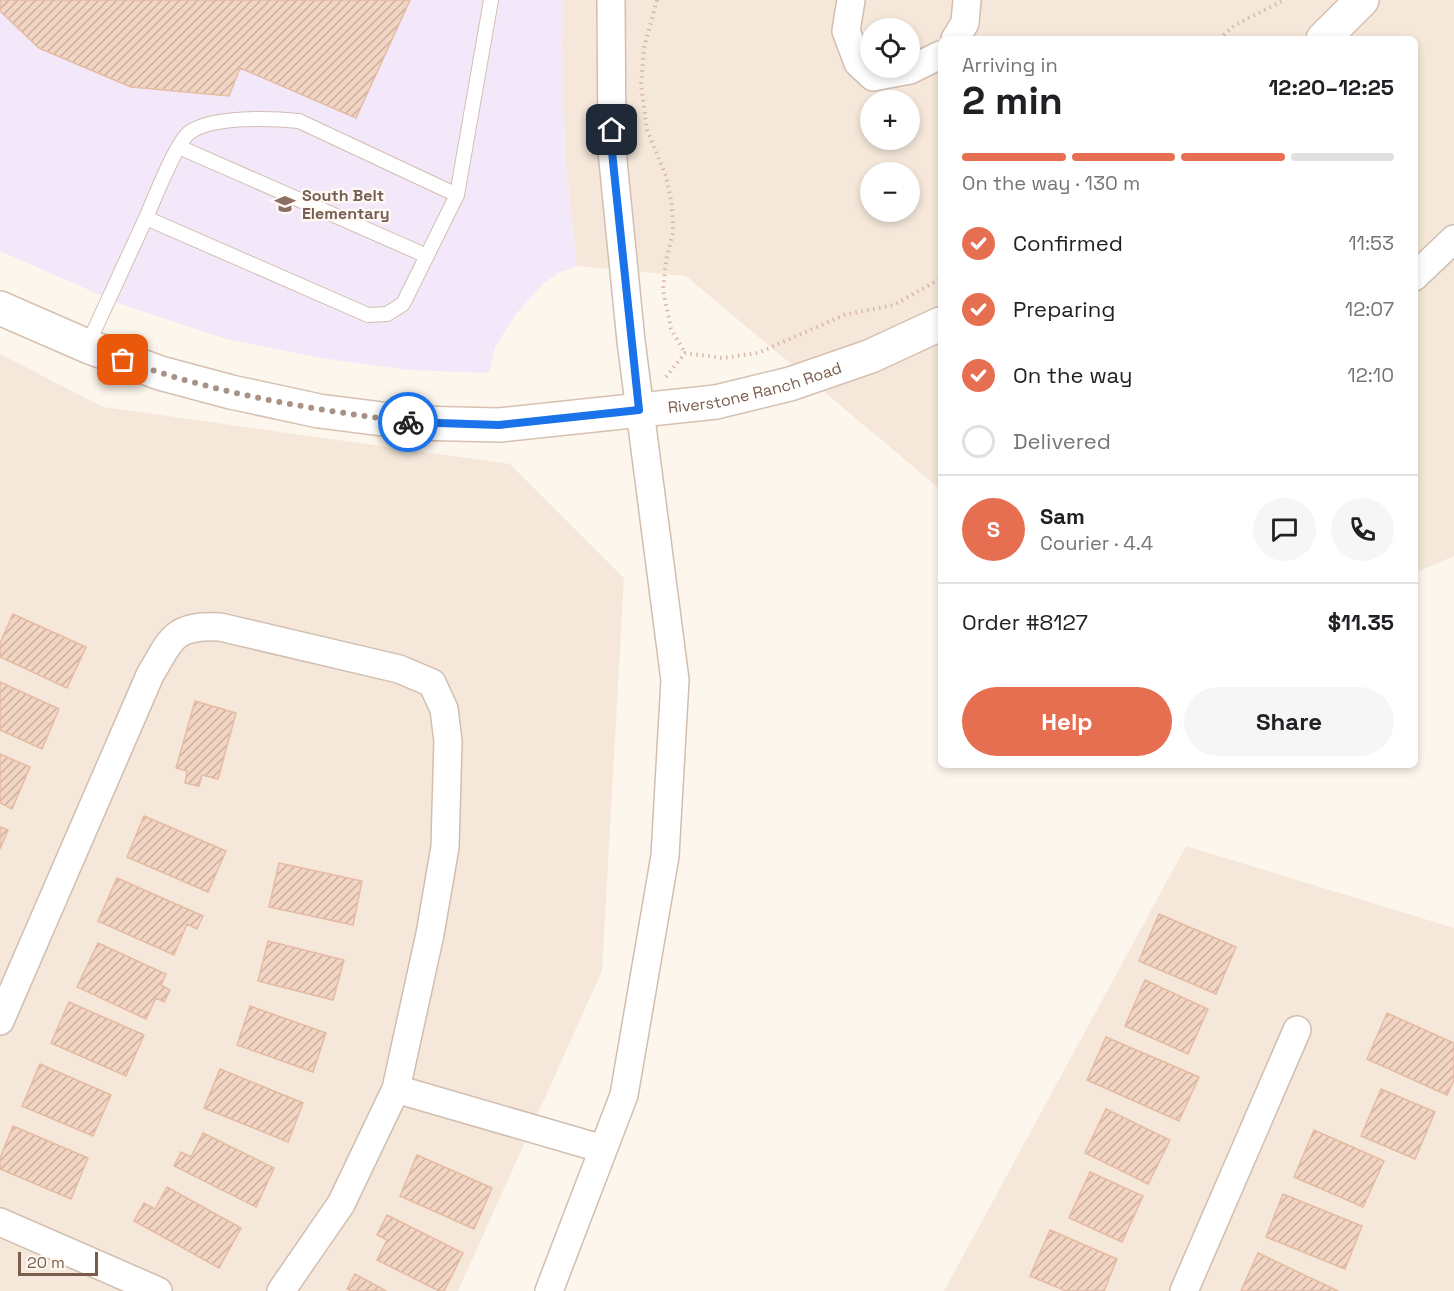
<!DOCTYPE html>
<meta charset="utf-8">
<style>
:root{--surface:#fff;--page:#f6f6f6;--text:#202124;--muted:#757577;--line:#e0e0e0;--accent:#e76f51}
body{margin:0;font-family:"Space Grotesk",sans-serif;background:var(--page);color:var(--text);height:100vh;display:flex;flex-direction:column;font-size:22px;white-space:nowrap}
*{box-sizing:border-box;margin:0}
p{font-size:20px;color:var(--muted)}
.icon{flex:none;width:33px;height:33px;fill:none;stroke:currentColor;stroke-width:2;stroke-linecap:round;stroke-linejoin:round}
.map{position:relative;flex:1;overflow:hidden}
.details{position:absolute;left:938px;top:36px;width:480px;height:732px;display:flex;flex-direction:column;background:var(--surface);border-radius:9px;box-shadow:0 3px 9px #0003}
.details>*{flex:none}
.controls{position:absolute;left:860px;top:18px;display:grid;gap:12px}
.controls a{display:grid;place-items:center;width:60px;height:60px;border-radius:50%;background:var(--surface);box-shadow:0 3px 9px #0003;font-size:30px}
.scale{position:absolute;left:18px;bottom:15px;width:80px;box-sizing:border-box;padding-left:6px;border:3px solid #7a5c4d;border-top:0;font-size:16px;line-height:21px;white-space:nowrap;color:#7a5c4d;-webkit-text-stroke:4px #fffaf3;paint-order:stroke}
.pin{position:absolute;display:grid;place-items:center;width:51px;height:51px;color:#fff;margin:-26px;border-radius:12px;box-shadow:0 3px 9px #0006}
.courier{position:absolute;display:grid;place-items:center;width:60px;height:60px;margin:-30px;border:4px solid #1a73e8;border-radius:50%;background:#fff;color:#222;box-shadow:0 2px 8px #0007}
.head em{font-style:normal;font-weight:700}
.head div{display:flex;flex-direction:column-reverse}
.head{display:flex;align-items:center;justify-content:space-between;height:102px;padding:0 24px}
h1{font-size:39px;font-weight:700;line-height:45px}
.bar{display:grid;grid-template-columns:repeat(4,1fr);gap:9px 6px;align-content:center;height:72px;padding:0 24px}
.bar i{height:8px;border-radius:4px;background:var(--line)}
.bar .active{background:var(--accent)}
.bar p{grid-column:span 4}
.line{display:flex;align-items:center;gap:15px;padding:0 24px;border-top:2px solid var(--line)}
.line div{flex:1}
.round{display:grid;place-items:center;flex:none;width:63px;height:63px;border-radius:32px;background:var(--page)}
ol{padding:0 24px;list-style:none}
li{display:flex;align-items:center;gap:18px;height:66px}
li p{margin-inline-start:auto}
li .icon{padding:6px;border-radius:50%;background:var(--accent);color:#fff;stroke-width:4}
li:last-child{color:var(--muted)}
li i{width:33px;height:33px;border:3px solid var(--line);border-radius:50%}
.action{display:flex;gap:12px;margin-top:auto;padding:12px 24px}
.action a{flex:1;height:69px;border-radius:36px;background:var(--accent);color:#fff;font-size:24px;font-weight:700;line-height:69px;text-align:center}
.action a+a{background:var(--page);color:var(--text)}
.map>svg:first-child{display:block}
.residential{fill:#f5e8da;fill-rule:evenodd}
.education{fill:#f3e8fa}
.building{fill:url(#building-hatch);stroke:#e6bba3;stroke-width:1.5}
.lines{fill:none;stroke-linecap:round;stroke-linejoin:round}
.lane-casing{stroke:#d1beb0;stroke-width:16}
.street-casing{stroke:#d1beb0;stroke-width:30}
.secondary-casing{stroke:#d6c0b0;stroke-width:36}
.path{stroke:#d9b8a5;stroke-width:4;stroke-dasharray:1.5 4.5;stroke-linecap:butt}
.lane{stroke:#fff;stroke-width:14}
.street{stroke:#fff;stroke-width:27}
.secondary{stroke:#fff;stroke-width:33}
.done{stroke:#a89285;stroke-width:6;stroke-dasharray:0 10.8}
.route{stroke:#1a73e8;stroke-width:8}
.labels{text-anchor:middle;dominant-baseline:central;stroke-width:4.5;stroke-linejoin:round;paint-order:stroke}
.education-label{font-size:16px;font-weight:bold;fill:#785e54;stroke:#fffaf3;text-anchor:start}
.street-label{font-size:16px;fill:#7a5c4d;stroke:#fffaf3}
</style>
<div class="map">
<svg width="1454" height="1291" viewBox="0 0 1454 1291">
<defs>
<pattern id="building-hatch" width="6" height="6" patternUnits="userSpaceOnUse" patternTransform="scale(1.5)"><rect width="6" height="6" fill="#f3d5c3"/><path d="M-1 1l2-2M0 6l6-6M5 7l2-2" fill="none" stroke="#cab0a1"/></pattern>
</defs>
<rect width="100%" height="100%" fill="#fdf6ec"/>
<path class="residential" d="M564 0H1454V556L1415 573 1414 39H940V489L686 276 577 266 565 157 562 41ZM870 28H909V68H870ZM870 100H909V140H870ZM870 172H909V212H870Z
M0 354 103 407 510 464 624 578 602 971 458 1291H0Z
M1186 846 1454 928V1291H944Z"/>
<path class="education" d="M0 0H564L562 41 565 157 577 266 558 273 543 284 516 314 495 347 489 373 409 370 321 358 226 339 123 305 0 251Z"/>
<path class="building" d="M0 0H410L356 118 240 68 229 96 131 87 39 48 0 11Z
M13 614 86 647 67 688 0 657V643Z
M0 682 59 709 42 749 0 730Z
M195 701 236 713 218 779 202 775 199 786 185 783 187 771 176 768Z
M0 754 30 767 12 809 0 803Z
M144 816 226 851 208 892 127 857Z
M0 827 8 830 0 849Z
M279 863 362 881 353 925 269 907Z
M117 878 203 916 197 929 187 924 174 955 98 921Z
M1159 914 1236 947 1216 994 1139 961Z
M268 941 344 960 333 1000 258 981Z
M98 943 166 974 161 985 170 990 164 1002 156 998 146 1019 77 987Z
M1145 980 1208 1009 1188 1054 1125 1026Z
M69 1002 144 1035 126 1076 51 1043Z
M250 1006 326 1033 313 1072 237 1045Z
M1387 1013 1454 1043V1080L1447 1095 1367 1059Z
M1106 1037 1199 1077 1179 1121 1087 1080Z
M40 1064 111 1095 93 1136 22 1106Z
M220 1069 303 1103 288 1142 204 1108Z
M1381 1089 1435 1112 1415 1159 1361 1136Z
M1106 1109 1170 1140 1148 1184 1085 1153Z
M13 1126 88 1158 71 1199 0 1169V1158Z
M1314 1130 1384 1161 1363 1207 1294 1177Z
M203 1133 274 1168 256 1207 174 1166 181 1152 191 1157Z
M417 1155 492 1188 474 1229 400 1196Z
M1090 1172 1143 1196 1122 1242 1069 1218Z
M167 1187 241 1228 219 1268 134 1221 144 1203 155 1209Z
M1283 1194 1362 1226 1345 1269 1266 1237Z
M387 1215 463 1253 444 1291H439L377 1260 387 1240 377 1235Z
M1050 1230 1117 1259 1104 1291H1066L1030 1276Z
M1258 1253 1338 1291H1241Z
M355 1274 386 1291H351L347 1289Z"/>
<g class="lines">
<g class="lane-casing">
<path id="lane" d="M179 147 427 256
M146 218C154 200 176 142 190 132 213 116 271 118 299 121L457 195
M87 346 146 218 368 315 387 314 403 304 457 195 491 0"/>
</g>
<g class="street-casing">
<path id="street" d="M851 0 846 31 858 63 873 77 910 70 940 55
M955 39 965 23 967 0
M1414 277 1454 239
M0 1021 150 675C172 638 173 625 220 627L399 669 432 683 444 709 448 741 445 847 430 934 396 1089 603 1149
M0 1222 158 1291
M281 1291 341 1204 396 1089
M549 1291 624 1095 665 856 675 680 631 341 612 151 611 0
M1184 1291 1297 1030"/>
</g>
<g class="secondary-casing">
<g id="secondary">
<path d="M1323 39 1362 0"/>
<path id="s1" d="M0 308 87 346 160 373 231 392 319 411 414 423 499 425 716 402 790 384 871 356 940 324"/>
</g>
</g>
<path class="path" d="M657 0 644 48 641 85 647 130 666 176 672 205 673 232 666 261 663 290 671 329 685 353
M1219 39 1235 25 1284 0
M666 377 685 353 722 358 758 353 844 315 894 305 940 279"/>
<use href="#lane" class="lane"/>
<use href="#street" class="street"/>
<use href="#secondary" class="secondary"/>
</g>
<g class="lines">
<path class="done" d="M123 360C215 394 311 409 408 422"/>
<path class="route" d="M408 422 499 425 639 410 612 152V130"/>
</g>
<defs>
<g id="school-bare" transform="scale(1.62)"><path d="M0-5L7-2L0 1L-7-2ZM-4 1L0 2.5L4 1V4Q0 6-4 4Z" fill="#8d6e63" stroke="#fffaf3" stroke-width="2.5" paint-order="stroke"/></g>
</defs>
<g fill-rule="evenodd">
<use href="#school-bare" x="285" y="204"/>
</g>
<g class="labels">
<g class="education-label">
<text x="302" y="195">South Belt<tspan x="302" dy="18">Elementary</tspan></text>
</g>
<g class="street-label">
<text stroke="none"><textPath href="#s1" startOffset="776">Riverstone Ranch Road</textPath></text>
</g>
</g>
</svg>
<div class="controls">
<a><svg class="icon" aria-label="locate" viewBox="0 0 24 24"><circle cx="12" cy="12" r="6"/><path d="M12 2v4M12 18v4M2 12h4M18 12h4"/></svg></a>
<a>+</a>
<a>−</a>
</div>
<div class="scale">20 m</div>
<div class="pin" style="left:123px;top:360px;background:#ea580c"><svg class="icon" aria-label="bag" viewBox="0 0 24 24"><path d="M5 8h14l-1 12H6zM9 8a3 3 0 0 1 6 0"/></svg></div>
<div class="pin" style="left:612px;top:130px;background:#1f2937"><svg class="icon" aria-label="home" viewBox="0 0 24 24"><path d="M3 11l9-7 9 7M6 9v11h12V9"/></svg></div>
<div class="courier" style="left:408px;top:422px"><svg class="icon" aria-label="bike" viewBox="0 0 24 24"><circle cx="6" cy="16" r="4"/><circle cx="18" cy="16" r="4"/><path d="M6 16l4-8h5l3 8M10 8l3 8H6M13 5h3"/></svg></div>
<section class="details">
<div class="head"><div><h1>2 min</h1><p>Arriving in</p></div><em>12:20–12:25</em></div>
<div class="bar"><i class="active"></i><i class="active"></i><i class="active"></i><i></i><p>On the way · 130 m</p></div>
<ol>
<li><svg class="icon" aria-label="check" viewBox="0 0 24 24"><path d="M5 12l5 5 9-10"/></svg>Confirmed<p>11:53</p></li>
<li><svg class="icon" aria-label="check" viewBox="0 0 24 24"><path d="M5 12l5 5 9-10"/></svg>Preparing<p>12:07</p></li>
<li><svg class="icon" aria-label="check" viewBox="0 0 24 24"><path d="M5 12l5 5 9-10"/></svg>On the way<p>12:10</p></li>
<li><i></i>Delivered</li>
</ol>
<div class="line" style="height:108px"><b class="round" style="background:var(--accent);color:#fff">S</b><div><b>Sam</b><p>Courier · 4.4</p></div><a class="round"><svg class="icon" aria-label="chat" viewBox="0 0 24 24"><path d="M4 5h16v11H9l-5 4z"/></svg></a><a class="round"><svg class="icon" aria-label="phone" viewBox="0 0 24 24"><path d="M5 4h4l2 5-3 2q2 4 5 5l2-3 5 2v4C11 20 4 13 5 4z"/></svg></a></div>
<div class="line" style="height:78px"><div>Order #8127</div><b>$11.35</b></div>
<div class="action"><a>Help</a><a>Share</a></div>
</section>
</div>
